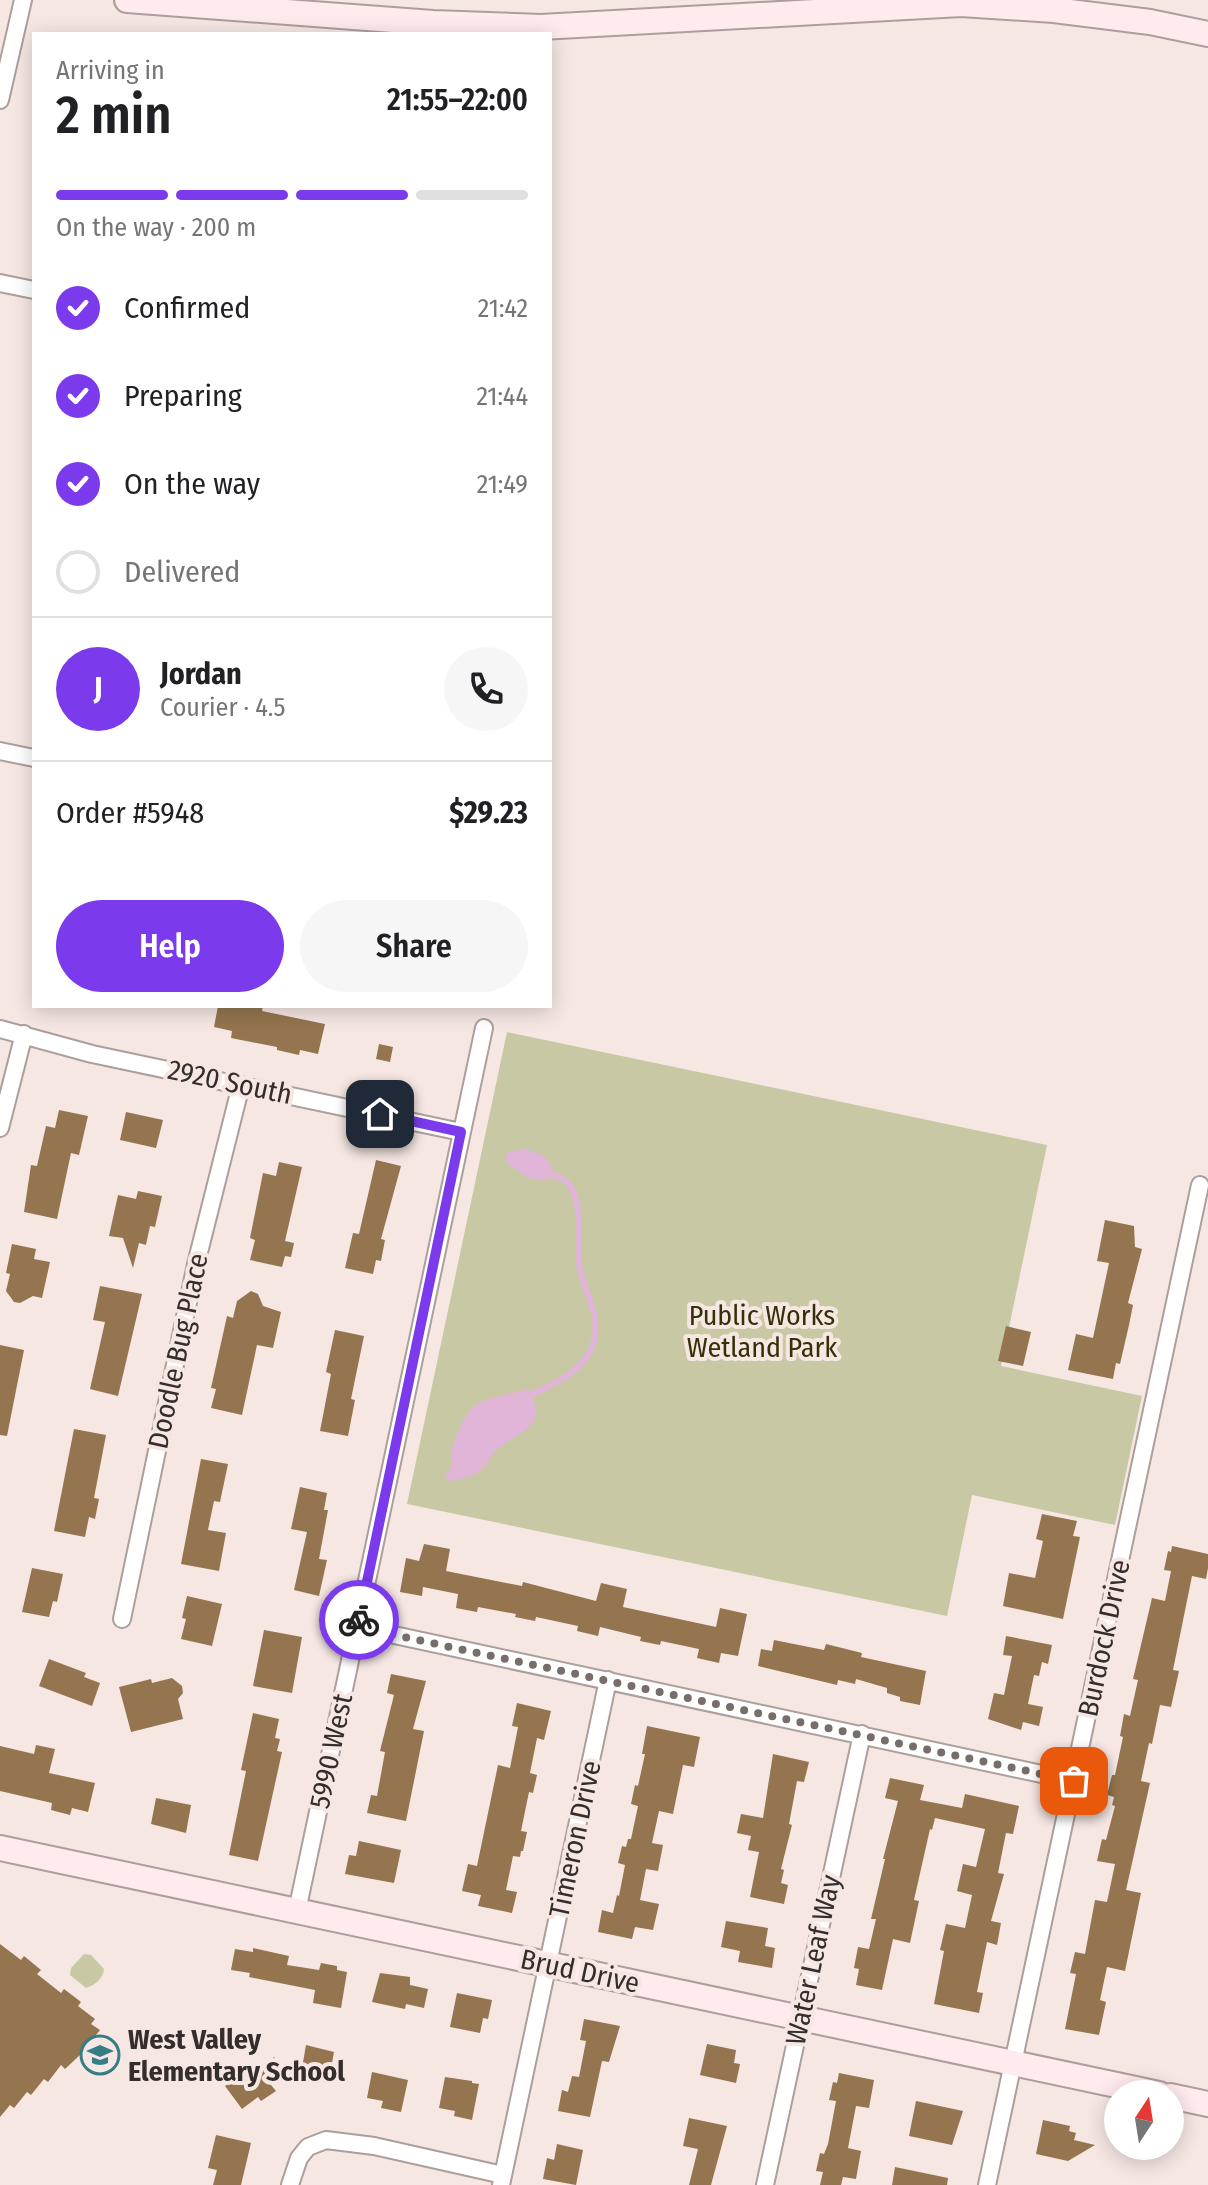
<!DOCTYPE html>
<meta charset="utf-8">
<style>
:root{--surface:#fff;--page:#f6f6f6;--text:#202124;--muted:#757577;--line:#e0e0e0;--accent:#7c3aed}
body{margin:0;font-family:"Fira Sans Condensed",sans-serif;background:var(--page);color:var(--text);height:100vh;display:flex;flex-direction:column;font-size:30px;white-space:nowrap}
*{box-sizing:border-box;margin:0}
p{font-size:26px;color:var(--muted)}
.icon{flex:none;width:44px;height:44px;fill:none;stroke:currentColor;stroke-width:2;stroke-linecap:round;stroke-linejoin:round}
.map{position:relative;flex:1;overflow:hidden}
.sheet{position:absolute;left:32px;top:32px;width:520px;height:976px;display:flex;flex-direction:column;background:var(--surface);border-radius:0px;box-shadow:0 4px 20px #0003}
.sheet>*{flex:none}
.needle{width:52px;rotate:12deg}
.buttons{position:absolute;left:1104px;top:2080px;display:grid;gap:16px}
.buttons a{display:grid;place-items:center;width:80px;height:80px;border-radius:50%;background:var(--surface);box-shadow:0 4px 20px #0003;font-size:40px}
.pin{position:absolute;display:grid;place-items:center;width:68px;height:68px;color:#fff;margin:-34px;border-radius:16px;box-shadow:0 4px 12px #0006}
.courier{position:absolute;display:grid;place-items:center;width:80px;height:80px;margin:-40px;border:6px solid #7c3aed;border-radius:50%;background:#fff;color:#222;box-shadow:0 2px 10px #0007}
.overview em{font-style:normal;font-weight:600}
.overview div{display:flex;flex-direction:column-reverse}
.overview{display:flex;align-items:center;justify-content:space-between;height:136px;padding:0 24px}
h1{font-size:52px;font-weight:600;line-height:60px}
.bar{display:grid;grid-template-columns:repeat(4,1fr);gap:12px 8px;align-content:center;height:96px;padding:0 24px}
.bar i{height:10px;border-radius:6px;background:var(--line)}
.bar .active{background:var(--accent)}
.bar p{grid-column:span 4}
.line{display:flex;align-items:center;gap:20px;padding:0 24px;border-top:2px solid var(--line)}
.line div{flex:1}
.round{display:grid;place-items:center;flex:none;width:84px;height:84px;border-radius:42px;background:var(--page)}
ol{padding:0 24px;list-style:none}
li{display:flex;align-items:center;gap:24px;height:88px}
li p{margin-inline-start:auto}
li .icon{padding:8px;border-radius:50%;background:var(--accent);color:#fff;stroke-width:4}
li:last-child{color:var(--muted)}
li i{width:44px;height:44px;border:4px solid var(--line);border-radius:50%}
.action{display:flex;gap:16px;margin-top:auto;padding:16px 24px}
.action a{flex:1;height:92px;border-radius:48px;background:var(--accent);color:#fff;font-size:32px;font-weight:600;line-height:92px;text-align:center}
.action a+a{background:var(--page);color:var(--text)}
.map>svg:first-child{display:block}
.green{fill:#c9c8a5}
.water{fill:#e0b5d7}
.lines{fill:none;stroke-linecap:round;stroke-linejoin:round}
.stream{stroke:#e0b5d7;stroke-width:6}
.building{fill:#94754f}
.street-casing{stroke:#ac9f9b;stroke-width:20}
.secondary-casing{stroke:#ac9f9b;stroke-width:28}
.street{stroke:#fff;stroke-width:16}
.secondary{stroke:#ffeaee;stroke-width:24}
.done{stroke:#776e6b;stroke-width:8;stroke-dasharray:0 14.4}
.route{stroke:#7c3aed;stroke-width:10}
.labels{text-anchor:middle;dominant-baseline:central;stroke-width:8;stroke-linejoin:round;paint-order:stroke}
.street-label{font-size:28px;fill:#332d2b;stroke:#f6e7e3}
.park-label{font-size:28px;fill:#343109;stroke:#f6e7e3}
.poi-label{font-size:28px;font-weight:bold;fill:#332d2b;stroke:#f6e7e3;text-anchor:start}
</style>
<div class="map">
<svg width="1208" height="2185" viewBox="0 0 1208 2185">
<rect width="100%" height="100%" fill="#f6e7e3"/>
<path class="green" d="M507 1032 1047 1145 1001 1366 1142 1396 1115 1525 972 1495 947 1616 407 1504Z
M84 1954 91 1955 104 1969C103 1979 95 1985 86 1988L70 1975 71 1968Z"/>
<path class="water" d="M524 1149C538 1152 553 1158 553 1175 539 1189 518 1172 506 1161V1153Z
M528 1389C548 1426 523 1430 500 1447 491 1453 488 1464 480 1471 472 1478 460 1478 450 1482L445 1474 451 1468 452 1448 462 1422 471 1409 485 1400Z"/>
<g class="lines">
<path class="stream" d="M531 1395C556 1383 587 1370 594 1340 600 1316 587 1296 581 1274 573 1246 585 1217 572 1189 568 1180 561 1178 553 1175"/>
</g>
<path class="building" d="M218 1006H263L262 1011 325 1024 318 1054 300 1050 299 1055 277 1050V1047L231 1038 232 1031 214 1027Z
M379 1044 393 1047 390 1062 376 1059Z
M59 1110 88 1116 79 1155 71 1153 57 1219 24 1212 31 1165 37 1166 46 1126 55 1128Z
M126 1112 163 1120 156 1148 120 1140Z
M376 1160 401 1166 381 1239 385 1240 381 1261 376 1260 373 1274 345 1268 353 1233 359 1234Z
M279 1162 302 1167 285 1241 294 1243 291 1257 285 1256 282 1267 250 1260 255 1240 250 1238 263 1173 276 1176Z
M138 1191 162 1196 155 1227 150 1226 146 1245 139 1243 133 1268 123 1238 109 1236 118 1195 136 1199Z
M1105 1220 1134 1226 1135 1247 1142 1249 1128 1303 1133 1305 1129 1325 1120 1364 1116 1363 1113 1379 1068 1370 1076 1334 1093 1338 1109 1263 1097 1261Z
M12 1244 36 1249 34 1259 50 1262 42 1298 33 1296 20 1303 14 1302 6 1291 10 1274 6 1273Z
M100 1286 142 1294 118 1396 90 1389 105 1322 93 1320Z
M251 1291 258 1294 263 1306 281 1312 273 1348 257 1345 242 1415 211 1408 216 1389 211 1388 227 1316 233 1318 237 1301Z
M1006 1326 1031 1332 1023 1366 998 1361Z
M335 1330 364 1336 351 1399 355 1400 348 1436 320 1431 331 1374 326 1372Z
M0 1345 24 1350 7 1436 0 1435Z
M74 1429 106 1435 94 1498 99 1499 95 1519 89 1517 85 1537 54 1531Z
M201 1459 228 1464 220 1502 214 1501 208 1530 226 1533 219 1571 181 1564Z
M300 1487 327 1493 324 1510H328L319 1559 327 1560 319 1596 294 1590 307 1532 291 1529Z
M1042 1514 1077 1521 1073 1536 1080 1537 1063 1619 1003 1606 1009 1573 1035 1578 1043 1541 1036 1539Z
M424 1544 450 1549 446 1571 522 1586 523 1582 596 1601 601 1583 627 1589 623 1607 716 1627 720 1608 747 1614 738 1656 721 1653 719 1663 697 1658 699 1649 661 1641 660 1645 640 1641 641 1637 600 1627 598 1636 577 1631 578 1626 536 1617 535 1621 515 1617 516 1614 478 1607 477 1612 456 1608 458 1594 423 1587 422 1596 400 1592 406 1558 419 1561Z
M1172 1546 1208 1554V1568L1206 1579 1192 1576 1173 1670 1179 1671 1171 1707 1160 1705 1152 1744 1149 1743 1141 1781 1150 1783 1126 1890 1141 1893 1125 1971 1107 1967 1100 2000 1106 2002 1099 2035 1065 2029 1076 1974 1070 1973 1075 1952 1085 1954 1095 1900 1107 1902 1115 1864 1097 1861 1102 1839 1106 1840 1115 1806 1112 1805 1114 1797 1107 1795 1112 1775H1115L1123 1737 1120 1736 1124 1714 1130 1716 1138 1680 1133 1679 1152 1598 1165 1601 1171 1571 1164 1570 1168 1551 1171 1552Z
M32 1568 63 1574 57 1602 53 1601 49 1617 22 1612Z
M187 1596 222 1604 212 1646 181 1639 186 1619 182 1618Z
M264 1630 302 1637 292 1693 253 1686Z
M1006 1636 1052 1645 1048 1664 1042 1662 1039 1676 1034 1675 1028 1704 1043 1707 1039 1726 1023 1722 1021 1730 988 1719 994 1693 1004 1695 1012 1656 1003 1655Z
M774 1640 824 1650 826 1644 862 1653 861 1657 926 1671 920 1705 900 1701V1697L887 1693V1688L856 1679 855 1684 838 1680 837 1685 758 1666 761 1649 772 1651Z
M49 1659 86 1673 84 1677 100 1683 92 1706 39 1686Z
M391 1674 426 1681 413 1729 424 1731 406 1821 367 1813 371 1795 377 1796 385 1752 380 1751 394 1695 387 1693Z
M172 1678 182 1686 183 1693 178 1699 183 1719 131 1732 119 1687 151 1679 152 1683Z
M517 1703 551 1711 544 1740 537 1738 530 1773 537 1775 533 1793 529 1792 521 1831 527 1832 523 1851H521L520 1857 513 1856 506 1890 517 1892 512 1913 478 1906 481 1895 462 1891 468 1864 477 1866 498 1765 510 1768 518 1727 512 1726Z
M253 1713 279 1719 275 1738 280 1739 277 1751 282 1752 258 1861 229 1855 246 1771 241 1770Z
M647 1726 700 1737 694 1767 683 1765 673 1814 659 1811 652 1843 663 1845 658 1871 646 1869 640 1900 659 1904 653 1930 635 1927 632 1939 598 1932 602 1910 613 1913 617 1895 619 1896 625 1865 618 1863 622 1846 626 1847 628 1839H631L638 1806 631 1804 635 1785 638 1786 645 1754H642Z
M36 1745 55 1749 49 1773 95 1783 88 1812 72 1808 70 1815 51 1810 52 1803 0 1791V1746L34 1754Z
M773 1754 809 1762 804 1782 797 1781 789 1824 792 1825 781 1869 784 1870 781 1883 788 1885 784 1904 750 1897 759 1852 748 1850 751 1836 737 1833 741 1814 763 1818Z
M890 1778 924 1785 920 1800 962 1808 965 1794 1019 1806 1013 1834 1006 1833 998 1873 1004 1874 991 1921 1001 1923 997 1945 987 1942 977 1992 983 1993 979 2013 934 2004 944 1951 940 1950 946 1924 965 1928 972 1895 957 1891 963 1864 976 1867 985 1829 935 1818 932 1830 930 1829 914 1900 919 1901 910 1943 893 1939 882 1990 856 1985 859 1969 854 1968 858 1947 869 1949 876 1919H871L885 1859H883L898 1801 885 1798Z
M156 1798 191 1805 186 1833 151 1824Z
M359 1841 401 1850 394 1883 345 1874 349 1855 356 1856Z
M726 1921 768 1928 765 1946 775 1948 772 1968 738 1962 740 1951 721 1947Z
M0 1944 21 1960 24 1956 41 1970 37 1974 61 1993 64 1989 81 2002 78 2006 95 2019 91 2024 100 2030 81 2054 65 2069 61 2065 48 2082 44 2079 31 2095 27 2092 14 2108 10 2105 0 2117Z
M253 1948 289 1956 287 1965 319 1970 321 1963 337 1966V1970L347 1972 341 2008 313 2003 315 1990 249 1977 250 1973 231 1970 235 1949 253 1952Z
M380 1973 410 1977V1985L428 1989 424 2008 406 2004 405 2009 372 2002Z
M457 1993 492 2000 488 2019 483 2018 480 2033 450 2027Z
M584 2019 620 2026 609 2062 602 2061 590 2117 558 2111 562 2090 568 2092 572 2076 579 2077 586 2041 580 2040Z
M707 2044 736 2050 734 2063 740 2064 736 2083 700 2075Z
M306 2045 334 2052 329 2080 301 2074Z
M274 2057 286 2074 271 2085 276 2091 261 2101 258 2097 242 2109 225 2086 244 2073 245 2075 257 2066 259 2068Z
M372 2072 408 2080 401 2112 381 2108 383 2101 367 2098Z
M839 2073 874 2080 869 2108 856 2106 848 2148 861 2151 856 2179 843 2177 841 2185H820L823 2172 816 2171 820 2153 824 2154 828 2144 836 2101 829 2100 833 2082 837 2083Z
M445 2077 472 2081V2083L479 2084 472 2120 454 2116 455 2111 439 2108Z
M916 2101 963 2111 952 2145 909 2136Z
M689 2118 727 2126 711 2185H689L698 2149 683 2146Z
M1043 2120 1070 2126 1069 2131 1076 2133 1074 2140 1095 2145 1068 2161 1036 2154Z
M216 2135 251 2143 241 2185H213L217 2170 208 2168Z
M557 2144 583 2150 576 2185 543 2179 547 2158 554 2160Z
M895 2167 948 2178 947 2185H892Z"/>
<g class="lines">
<g class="street-casing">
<path id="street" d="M0 100 23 0
M0 283 34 290
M0 751 34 758
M0 1029 92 1054 461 1132
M0 1128 24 1034
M122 1619 196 1264 241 1085
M357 1627 1074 1781
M297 1911 484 1028
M290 2185 299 2158 308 2147 326 2140 374 2146 503 2175
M501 2185 608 1680
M765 2185 862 1734
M987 2185 1200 1185"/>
</g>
<g class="secondary-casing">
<path id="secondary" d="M127 0 433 23 541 27 961 4 1054 10 1150 22 1208 34
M0 1848 1159 2094
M1170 2096 1208 2104"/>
</g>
<use href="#street" class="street"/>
<use href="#secondary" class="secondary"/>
</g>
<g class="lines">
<path class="done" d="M359 1620 357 1627 1074 1781"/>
<path class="route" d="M359 1620 461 1132 380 1114"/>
</g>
<defs>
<g id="school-ring" transform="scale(2)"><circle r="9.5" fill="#f6e7e3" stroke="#367d86" stroke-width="1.5"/><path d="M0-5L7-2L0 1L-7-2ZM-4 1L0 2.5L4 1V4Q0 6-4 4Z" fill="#367d86"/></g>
</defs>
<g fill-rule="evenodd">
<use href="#school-ring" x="100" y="2055"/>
</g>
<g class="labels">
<g class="street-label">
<text transform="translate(230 1082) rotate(12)">2920 South</text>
<text transform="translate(178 1351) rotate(-78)">Doodle Bug Place</text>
<text transform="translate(1104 1638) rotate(-78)">Burdock Drive</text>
<text transform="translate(331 1751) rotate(-78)">5990 West</text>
<text transform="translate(575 1839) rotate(-78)">Timeron Drive</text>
<text transform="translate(813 1960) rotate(-78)">Water Leaf Way</text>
<text transform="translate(580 1971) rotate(12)">Brud Drive</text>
</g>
<g class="park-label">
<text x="762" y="1315">Public Works<tspan x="762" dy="32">Wetland Park</tspan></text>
</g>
<g class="poi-label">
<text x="128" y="2039">West Valley<tspan x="128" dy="32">Elementary School</tspan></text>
</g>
</g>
</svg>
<div class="buttons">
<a><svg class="needle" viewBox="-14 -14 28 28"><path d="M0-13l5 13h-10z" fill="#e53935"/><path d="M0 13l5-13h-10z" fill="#757577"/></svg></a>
</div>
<div class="pin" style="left:1074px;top:1781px;background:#ea580c"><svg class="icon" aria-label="bag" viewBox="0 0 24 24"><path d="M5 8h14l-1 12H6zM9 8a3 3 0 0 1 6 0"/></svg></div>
<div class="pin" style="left:380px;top:1114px;background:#1f2937"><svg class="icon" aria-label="home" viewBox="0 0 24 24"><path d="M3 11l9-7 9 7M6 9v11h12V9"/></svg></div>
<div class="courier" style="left:359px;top:1620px"><svg class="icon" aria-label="bike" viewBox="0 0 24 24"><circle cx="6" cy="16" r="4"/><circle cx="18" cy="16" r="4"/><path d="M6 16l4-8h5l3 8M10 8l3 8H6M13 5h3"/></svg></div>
<section class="sheet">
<div class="overview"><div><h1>2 min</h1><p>Arriving in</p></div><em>21:55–22:00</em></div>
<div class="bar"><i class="active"></i><i class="active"></i><i class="active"></i><i></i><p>On the way · 200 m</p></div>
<ol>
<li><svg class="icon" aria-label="check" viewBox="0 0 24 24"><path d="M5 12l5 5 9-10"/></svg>Confirmed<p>21:42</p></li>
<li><svg class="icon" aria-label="check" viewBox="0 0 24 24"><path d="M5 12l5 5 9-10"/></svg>Preparing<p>21:44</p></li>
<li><svg class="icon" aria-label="check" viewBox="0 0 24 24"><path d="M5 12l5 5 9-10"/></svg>On the way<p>21:49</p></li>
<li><i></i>Delivered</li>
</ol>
<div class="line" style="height:144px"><b class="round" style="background:var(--accent);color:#fff">J</b><div><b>Jordan</b><p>Courier · 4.5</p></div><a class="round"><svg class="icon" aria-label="phone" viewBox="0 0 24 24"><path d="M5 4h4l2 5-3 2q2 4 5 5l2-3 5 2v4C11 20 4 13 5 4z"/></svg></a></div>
<div class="line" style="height:104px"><div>Order #5948</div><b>$29.23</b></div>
<div class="action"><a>Help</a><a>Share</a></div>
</section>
</div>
